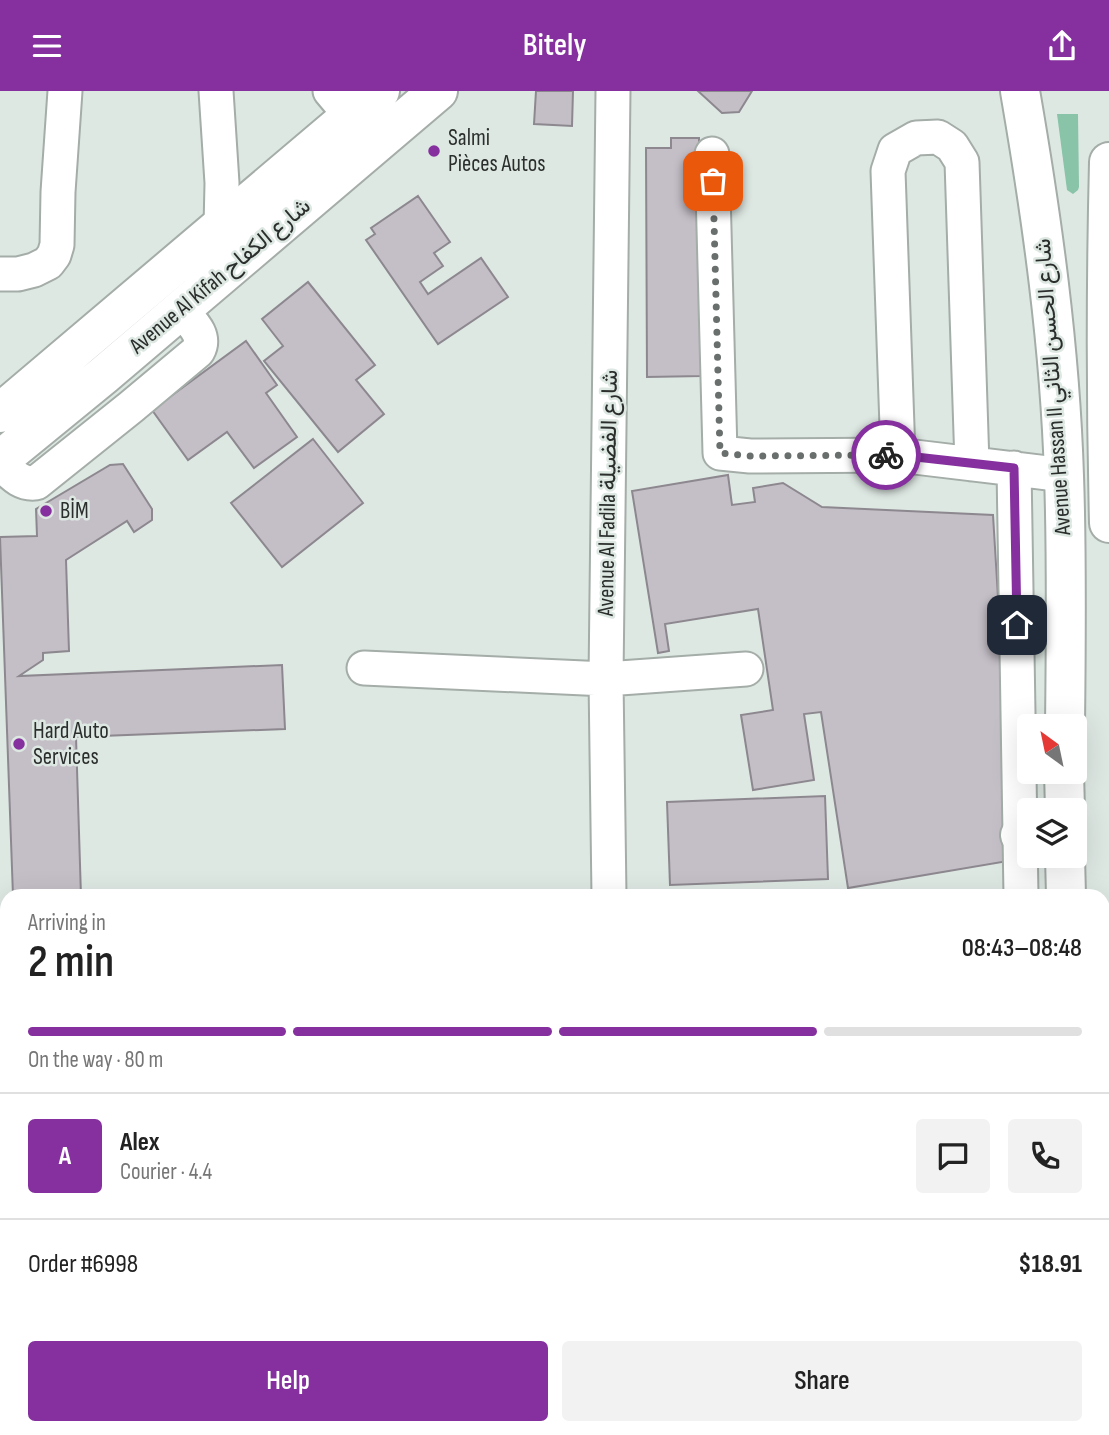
<!DOCTYPE html>
<meta charset="utf-8">
<style>
:root{--surface:#fff;--page:#f2f2f2;--text:#222;--muted:#767676;--line:#e0e0e0;--accent:#85309e}
body{margin:0;font-family:"Sofia Sans Condensed",Vazirmatn,sans-serif;background:var(--page);color:var(--text);height:100vh;display:flex;flex-direction:column;font-size:26px;white-space:nowrap}
*{box-sizing:border-box;margin:0}
p{font-size:23px;color:var(--muted)}
.icon{flex:none;width:38px;height:38px;fill:none;stroke:currentColor;stroke-width:2;stroke-linecap:round;stroke-linejoin:round}
.map{position:relative;flex:1;overflow:hidden}
.side{position:absolute;left:0px;top:798px;width:1110px;height:546px;display:flex;flex-direction:column;background:var(--surface);border-radius:21px 21px 0 0;box-shadow:0 7px 28px #0002}
.side>*{flex:none}
.needle{width:46px;rotate:327deg}
.buttons{position:absolute;left:1017px;top:623px;display:grid;gap:14px}
.buttons a{display:grid;place-items:center;width:70px;height:70px;border-radius:7px;background:var(--surface);box-shadow:0 7px 28px #0002;font-size:35px}
.pin{position:absolute;display:grid;place-items:center;width:60px;height:60px;color:#fff;margin:-30px;border-radius:14px;box-shadow:0 4px 10px #0006}
.courier{position:absolute;display:grid;place-items:center;width:70px;height:70px;margin:-35px;border:5px solid #85309e;border-radius:50%;background:#fff;color:#222;box-shadow:0 2px 9px #0007}
.summary em{font-style:normal;font-weight:600}
.summary div{display:flex;flex-direction:column-reverse}
.summary{display:flex;align-items:center;justify-content:space-between;height:119px;padding:0 28px}
h1{font-size:46px;font-weight:600;line-height:52px}
.bar{display:grid;grid-template-columns:repeat(4,1fr);gap:10px 7px;align-content:center;height:84px;padding:0 28px}
.bar i{height:9px;border-radius:5px;background:var(--line)}
.bar .on{background:var(--accent)}
.bar p{grid-column:span 4}
.line{display:flex;align-items:center;gap:18px;padding:0 28px;border-top:2px solid var(--line)}
.line div{flex:1}
.round{display:grid;place-items:center;flex:none;width:74px;height:74px;border-radius:7px;background:var(--page)}
.action{display:flex;gap:14px;margin-top:auto;padding:14px 28px}
.action a{flex:1;height:80px;border-radius:7px;background:var(--accent);color:#fff;font-size:28px;font-weight:600;line-height:80px;text-align:center}
.action a+a{background:var(--page);color:var(--text)}
header{display:flex;justify-content:space-between;align-items:center;height:91px;padding:0 28px;background:var(--accent);color:#fff;font-size:32px;font-weight:600}
.map>svg:first-child{display:block}
.green{fill:#89c3a8}
.building{fill:#c4bec6;stroke:#8d888f;stroke-width:2}
.lines{fill:none;stroke-linecap:round;stroke-linejoin:round}
.minor-casing{stroke:#a4ada8;stroke-width:37}
.major-casing{stroke:#a4ada8;stroke-width:42}
.minor{stroke:#fff;stroke-width:33}
.major{stroke:#fff;stroke-width:38}
.done{stroke:#696f6c;stroke-width:7;stroke-dasharray:0 12.6}
.route{stroke:#85309e;stroke-width:9}
.poi-dot{fill:#85309e;stroke:#dee8e3;stroke-width:2.5}
.labels{text-anchor:middle;dominant-baseline:central;stroke-width:5;stroke-linejoin:round;paint-order:stroke}
.poi-label{font-size:23px;fill:#2a2e2c;stroke:#dee8e3;text-anchor:start}
.street-label{font-size:23px;fill:#2a2e2c;stroke:#dee8e3}
</style>
<header><svg class="icon" aria-label="menu" viewBox="0 0 24 24"><path d="M4 6h16M4 12h16M4 18h16"/></svg>Bitely<svg class="icon" aria-label="share" viewBox="0 0 24 24"><path d="M12 15V3M7 8l5-5 5 5M5 13v7h14v-7"/></svg></header>
<div class="map">
<svg width="1109" height="1344" viewBox="0 0 1109 1344">
<rect width="100%" height="100%" fill="#dee8e3"/>
<path class="green" d="M1057 23H1078L1079 96 1078 99 1073 103 1067 99Z"/>
<path class="building" d="M536 0H573L572 35 534 33Z
M698 0H752L739 21 722 22Z
M671 47H699L702 285 647 286 646 57H671Z
M418 105 450 151 434 162 443 175 420 191 428 203 481 167 508 206 438 253 366 149 375 143 371 137Z
M308 191 375 274 356 289 384 323 338 361 264 270 283 255 262 228Z
M246 250 277 294 266 302 297 346 254 377 227 341 188 369 152 319Z
M313 348 363 412 282 476 231 412Z
M123 373 152 418V429L134 441 127 430 66 469 69 560 43 562V569L19 585 282 574 285 638 76 646 81 805H13L0 446 37 445 36 418 110 374Z
M728 384 732 414 755 411 753 397 783 392 822 416 993 424 1014 769 848 797 821 621 804 623 814 689 753 699 741 624 773 619 758 518 665 533 669 560 658 562 632 400Z
M825 705 828 788 670 794 667 711Z
M655 1337H722L723 1344H655Z"/>
<g class="lines">
<g class="minor-casing">
<path id="minor" d="M216 0 222 92 221 136
M330 0 351 25
M712 63 720 362 750 365 898 364 1064 384
M0 183H18L34 179 48 172 54 164 57 154 58 101 65 0
M898 364 888 80 895 59 916 47 938 46 952 55 962 71 972 373
M0 372C11 382 20 394 36 392L131 316 198 260C207 244 191 231 181 219
M1014 377 1021 805
M364 577 606 588 746 578
M609 805 606 588 613 0
M0 1119H7
M610 1337V1344
M1033 1337V1344"/>
</g>
<g class="major-casing">
<path id="major" d="M1020 0C1042 127 1060 256 1064 385 1067 469 1066 552 1065 635
M1109 71C1106 191 1106 312 1109 432
M0 322 380 0
M0 369 104 284 438 0
M1064 681 1065 719
M1020 744 1029 743
M1065 765 1066 805
M1081 1337V1344"/>
</g>
<use href="#minor" class="minor"/>
<use href="#major" class="major"/>
</g>
<g class="lines">
<path class="done" d="M713 90 720 362 750 365 886 364"/>
<path class="route" d="M886 364H898L1014 377 1017 534"/>
</g>
<g class="poi-dot">
<circle cx="434" cy="60" r="7"/>
<circle cx="46" cy="420" r="7"/>
<circle cx="19" cy="653" r="7"/>
</g>
<g class="labels">
<g class="poi-label">
<text x="448" y="47">Salmi<tspan x="448" dy="26">Pièces Autos</tspan></text>
<text x="60" y="420">BİM</text>
<text x="33" y="640">Hard Auto<tspan x="33" dy="26">Services</tspan></text>
</g>
<g class="street-label">
<text transform="translate(220 185) rotate(-40)">Avenue Al Kifah شارع الكفاح</text>
<text transform="translate(1053 296) rotate(-94)">Avenue Hassan II شارع الحسن الثاني</text>
<text transform="translate(608 402) rotate(-89)">Avenue Al Fadila شارع الفضيلة</text>
</g>
</g>
</svg>
<div class="buttons">
<a><svg class="needle" viewBox="-14 -14 28 28"><path d="M0-13l5 13h-10z" fill="#e53935"/><path d="M0 13l5-13h-10z" fill="#767676"/></svg></a>
<a><svg class="icon" aria-label="layers" viewBox="0 0 24 24"><path d="M12 4l9 5-9 5-9-5zM3 14l9 5 9-5"/></svg></a>
</div>
<div class="pin" style="left:713px;top:90px;background:#ea580c"><svg class="icon" aria-label="bag" viewBox="0 0 24 24"><path d="M5 8h14l-1 12H6zM9 8a3 3 0 0 1 6 0"/></svg></div>
<div class="pin" style="left:1017px;top:534px;background:#1f2937"><svg class="icon" aria-label="home" viewBox="0 0 24 24"><path d="M3 11l9-7 9 7M6 9v11h12V9"/></svg></div>
<div class="courier" style="left:886px;top:364px"><svg class="icon" aria-label="bike" viewBox="0 0 24 24"><circle cx="6" cy="16" r="4"/><circle cx="18" cy="16" r="4"/><path d="M6 16l4-8h5l3 8M10 8l3 8H6M13 5h3"/></svg></div>
<section class="side">
<div class="summary"><div><h1>2 min</h1><p>Arriving in</p></div><em>08:43–08:48</em></div>
<div class="bar"><i class="on"></i><i class="on"></i><i class="on"></i><i></i><p>On the way · 80 m</p></div>
<div class="line" style="height:126px"><b class="round" style="background:var(--accent);color:#fff">A</b><div><b>Alex</b><p>Courier · 4.4</p></div><a class="round"><svg class="icon" aria-label="chat" viewBox="0 0 24 24"><path d="M4 5h16v11H9l-5 4z"/></svg></a><a class="round"><svg class="icon" aria-label="phone" viewBox="0 0 24 24"><path d="M5 4h4l2 5-3 2q2 4 5 5l2-3 5 2v4C11 20 4 13 5 4z"/></svg></a></div>
<div class="line" style="height:91px"><div>Order #6998</div><b>$18.91</b></div>
<div class="action"><a>Help</a><a>Share</a></div>
</section>
</div>
